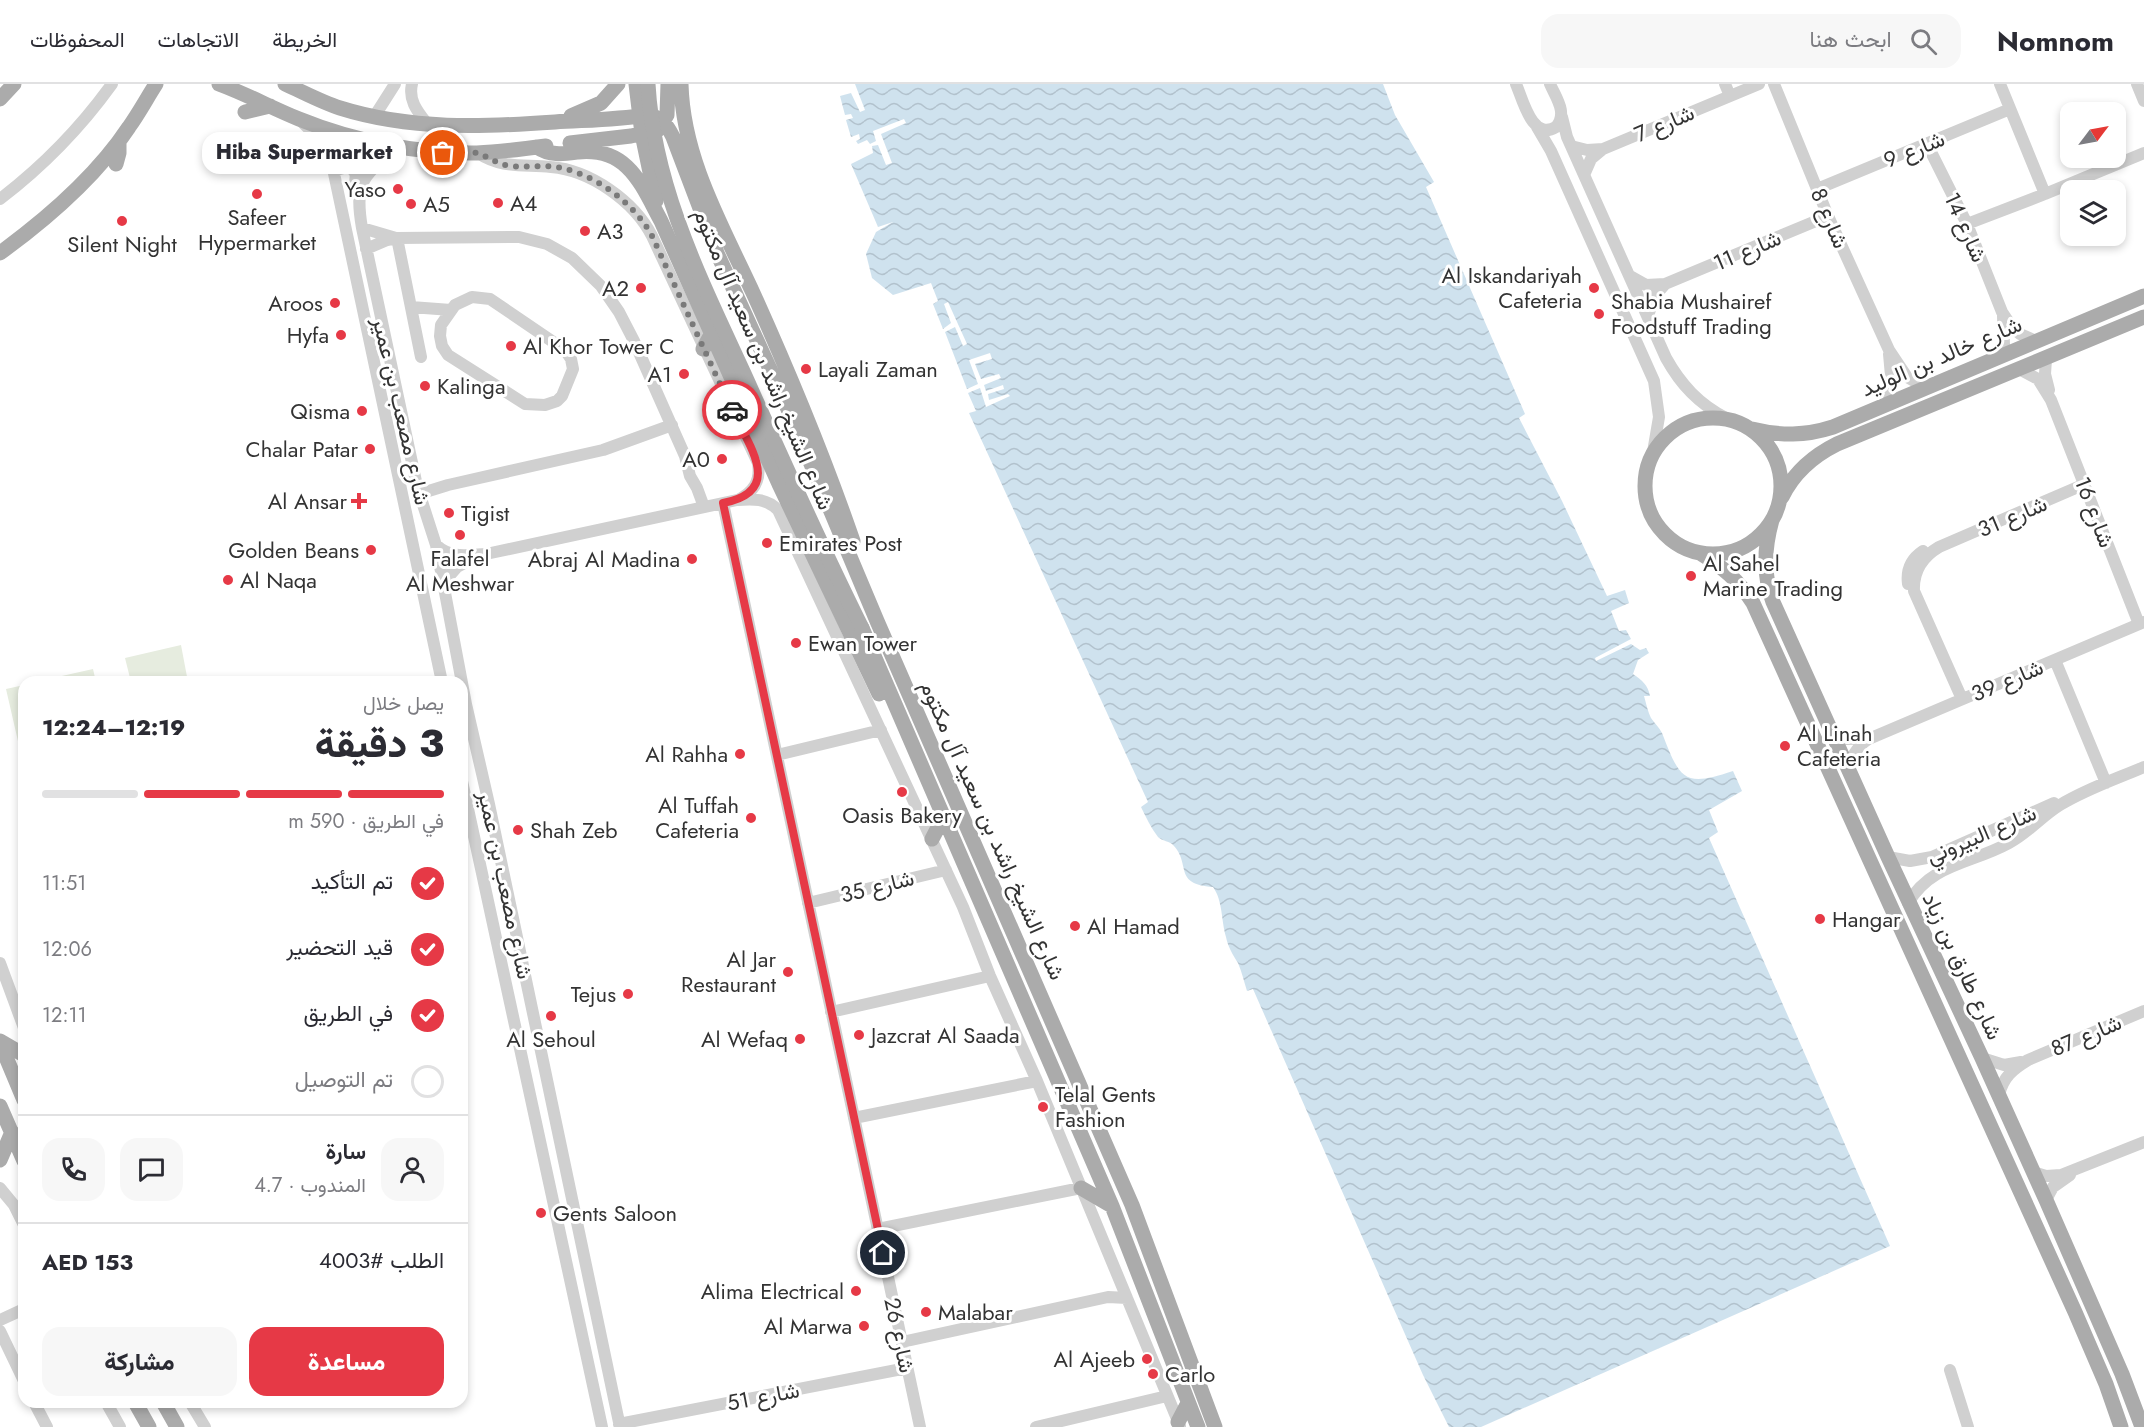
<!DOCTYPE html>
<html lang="ar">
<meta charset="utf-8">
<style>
:root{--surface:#fff;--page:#f7f7f7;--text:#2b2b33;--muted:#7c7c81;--line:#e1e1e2;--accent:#e63946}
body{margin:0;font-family:Jost,Vazirmatn,sans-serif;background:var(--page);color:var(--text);direction:rtl;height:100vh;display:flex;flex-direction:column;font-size:22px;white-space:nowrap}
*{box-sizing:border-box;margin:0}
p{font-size:20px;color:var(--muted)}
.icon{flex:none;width:33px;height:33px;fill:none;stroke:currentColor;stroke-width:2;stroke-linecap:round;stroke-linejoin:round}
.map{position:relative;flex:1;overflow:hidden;direction:ltr}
.details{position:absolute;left:18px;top:592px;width:450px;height:732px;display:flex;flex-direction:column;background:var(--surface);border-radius:18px;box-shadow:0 3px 9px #0003;direction:rtl}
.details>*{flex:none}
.needle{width:39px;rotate:58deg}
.tools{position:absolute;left:2060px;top:18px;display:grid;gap:12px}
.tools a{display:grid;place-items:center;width:66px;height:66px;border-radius:12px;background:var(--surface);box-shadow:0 3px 9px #0003;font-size:30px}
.pin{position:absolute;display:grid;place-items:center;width:51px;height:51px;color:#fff;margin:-26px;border:3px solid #fff;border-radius:50%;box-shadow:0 2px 6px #0007}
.courier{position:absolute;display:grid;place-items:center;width:60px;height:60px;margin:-30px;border:4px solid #e63946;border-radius:50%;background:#fff;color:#222;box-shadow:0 2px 8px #0007}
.bubble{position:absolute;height:42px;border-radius:18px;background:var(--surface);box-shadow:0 3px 9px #0003;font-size:20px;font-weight:800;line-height:42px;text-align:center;direction:rtl}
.head em{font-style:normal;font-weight:800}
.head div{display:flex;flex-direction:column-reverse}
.head{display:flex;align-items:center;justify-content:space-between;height:102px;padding:0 24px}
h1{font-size:39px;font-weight:800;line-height:45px}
.bar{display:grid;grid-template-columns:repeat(4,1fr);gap:9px 6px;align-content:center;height:72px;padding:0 24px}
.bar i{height:8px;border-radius:4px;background:var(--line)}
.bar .active{background:var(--accent)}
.bar p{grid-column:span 4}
.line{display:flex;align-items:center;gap:15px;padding:0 24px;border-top:2px solid var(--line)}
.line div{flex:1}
.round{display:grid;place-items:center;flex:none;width:63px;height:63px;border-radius:18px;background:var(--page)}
ol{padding:0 24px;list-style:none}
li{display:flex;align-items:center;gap:18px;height:66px}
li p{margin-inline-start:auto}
li .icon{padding:6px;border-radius:50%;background:var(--accent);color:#fff;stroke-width:4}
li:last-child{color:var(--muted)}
li i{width:33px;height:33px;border:3px solid var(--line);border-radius:50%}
.cta{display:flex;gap:12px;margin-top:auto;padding:12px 24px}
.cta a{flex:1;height:69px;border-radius:18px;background:var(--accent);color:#fff;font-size:24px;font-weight:800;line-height:69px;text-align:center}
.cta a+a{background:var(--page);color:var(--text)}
header{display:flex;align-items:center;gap:36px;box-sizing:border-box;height:84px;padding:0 30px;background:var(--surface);border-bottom:2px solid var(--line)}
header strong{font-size:28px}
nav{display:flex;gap:33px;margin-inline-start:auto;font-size:21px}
.search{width:420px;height:54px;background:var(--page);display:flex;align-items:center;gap:15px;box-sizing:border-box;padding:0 21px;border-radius:18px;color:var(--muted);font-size:22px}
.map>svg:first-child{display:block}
.park{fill:#e6ecdf}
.water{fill:url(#water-waves)}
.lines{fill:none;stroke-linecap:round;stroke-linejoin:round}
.minor{stroke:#d0d0d0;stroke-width:12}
.major{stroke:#ababab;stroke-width:15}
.major-bridge{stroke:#ababab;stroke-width:15}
.done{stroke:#7a7a7a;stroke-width:6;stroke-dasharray:0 10.8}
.route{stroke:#e63946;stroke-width:8}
.poi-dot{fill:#e63946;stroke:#fff;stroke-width:2}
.labels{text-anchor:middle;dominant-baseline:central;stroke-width:6;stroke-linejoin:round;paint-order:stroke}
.street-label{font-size:22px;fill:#333;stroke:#fff}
.poi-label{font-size:22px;fill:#333;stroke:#fff;text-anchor:start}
</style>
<header>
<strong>Nomnom</strong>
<div class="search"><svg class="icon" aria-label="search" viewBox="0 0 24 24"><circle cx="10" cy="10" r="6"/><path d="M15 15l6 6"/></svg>ابحث هنا</div>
<nav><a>الخريطة</a><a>الاتجاهات</a><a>المحفوظات</a></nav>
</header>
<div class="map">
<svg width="2144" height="1343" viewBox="0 0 2144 1343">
<defs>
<pattern id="water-waves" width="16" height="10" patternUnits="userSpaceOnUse" patternTransform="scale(1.5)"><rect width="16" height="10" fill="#cfe2ee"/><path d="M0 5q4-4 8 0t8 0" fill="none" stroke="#b2c2cd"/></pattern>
</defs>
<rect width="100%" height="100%" fill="#fff"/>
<path class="park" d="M181 561 188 598H131L125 574Z
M93 585 96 598H35Z
M24 601V679H23L6 605Z"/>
<path class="water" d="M855 0H1383L1395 31 1434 98 1426 103 1525 330 1519 334 1562 417 1607 512 1625 506 1629 519 1611 527 1619 547 1626 546 1631 555 1595 574 1596 577 1631 560 1640 566 1646 564 1649 569 1638 576 1633 590C1642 596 1648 601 1650 612H1644C1646 619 1648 628 1651 634 1655 640 1659 643 1662 649 1680 695 1683 704 1733 687L1742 707 1709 726 1718 748 1709 754 1890 1162 1481 1343H1449L1423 1291 1253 905 1247 907C1244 898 1242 888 1238 879 1233 871 1228 863 1226 853 1221 836 1223 817 1213 803 1173 800 1191 781 1174 762 1170 757 1162 757 1158 753 1151 744 1146 733 1141 723L1148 718 969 329 976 327 968 309 980 304 986 323 1010 312 1008 310 989 316 988 310 1004 305 1003 301 986 307 984 301 1001 294 999 290 981 295 975 280 992 275 990 269 969 276 978 300 967 305 945 248 955 243 963 262 967 260 948 218 944 220 951 239 943 245 933 220 938 217 931 199 893 211 872 194 866 170 876 148 893 138 878 143 851 80 873 69 872 62 878 61 886 81 892 79 881 50 906 39 904 35 873 47 876 57 870 60 867 56 858 60 856 57 860 55 859 50 851 53 846 36 853 34 851 30 845 31 840 12 851 9 860 28 865 26Z"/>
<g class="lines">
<path class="minor" d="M412 0C408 17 418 28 428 41
M1516 0C1523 16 1532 57 1556 43 1568 29 1556 14 1550 0
M1725 0 1730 12
M1774 0 1828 132 1889 266 1907 293 1925 303
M2000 0 2045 110
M2137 0 2144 17
M374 33 395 0
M1562 33 1567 53 1666 274C1681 301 1699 320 1726 334
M303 39 322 58 332 80 442 598
M1537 43 1551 67 1654 297 1659 333 1653 368
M1927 60 1967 140 2002 228 2012 243 2020 250 2036 257
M1571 62 1587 66 1603 65
M397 63C363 93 354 97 362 144L417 402 436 461 466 620 489 720 620 1343
M478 69C502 85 524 80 551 83 590 86 634 117 652 152L758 379C761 398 753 408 738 416
M333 87 347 83C361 87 354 98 353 109
M1584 91 1591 75 1603 65 1759 0
M1817 105 2010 25
M0 115C42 83 81 43 112 0
M1967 140 2045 110 2144 69
M362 144 396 154
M397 154 421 273
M366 165 387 156 397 154 519 153 547 160 572 174 601 202 619 228 634 257 685 372 690 392 697 404 704 423
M1630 192 1646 201 1665 200 1828 132
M472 213 490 215 565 266 571 275 573 285 562 312 557 317 545 321 525 320 448 271 442 262 440 252 441 241 455 221Z
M411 223 451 226
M1648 233 1653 214 1665 200
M1997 274 2004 261 2003 232
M2046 275 2045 290 2049 306
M2019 285 2038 295 2051 316 2139 540
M1885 321 1892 303 1889 270
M419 410 448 401 603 366 672 341
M723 419 920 1343
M436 461C451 475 467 471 486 470L737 416C753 415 766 414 778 426L963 823 990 892 1037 997 1180 1342
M443 499 457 483 474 474
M1908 500C1906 485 1911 475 1923 467
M2055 576 2106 699
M1962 615 1914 507C1913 487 1922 473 1939 463L2085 400
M1832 650 1847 655 1871 654 2144 538
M777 671 881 646
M1848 686C1851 672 1857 662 1870 654
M462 697 602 1343
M1888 773 1910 777 1932 773 2054 719
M808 819 946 786
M1908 819C1932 779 1971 780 2009 759 2028 749 2042 732 2060 721 2086 705 2116 695 2144 683
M0 879 24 944
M831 928 990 892
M1982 974 2004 981 2021 978
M1999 1011C2003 993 2013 985 2028 976L2144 927
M854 1034 1037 997
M2033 1088 2046 1092 2061 1091 2144 1058
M0 1104 14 1121 24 1141
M2046 1116 2053 1103 2070 1091
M878 1145 1081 1104
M0 1236 24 1225
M0 1247 24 1297
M902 1258 1108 1213 1127 1214
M1950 1286 1968 1343
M34 1318 47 1343
M106 1318 120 1343
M190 1318 205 1343
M619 1340 907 1284
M1036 1343 1167 1312"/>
<path class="major" d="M219 0C246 10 272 24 299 35 353 57 418 70 477 69 500 68 523 65 546 62
M285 0C303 8 321 18 340 24 410 46 483 43 555 38 585 36 616 36 646 31 661 32 667 41 673 53L717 169 785 318 877 537 1132 1121 1215 1343
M636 0 642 50 656 117
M681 0C683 76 723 143 754 211 790 291 824 373 853 457
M0 15 14 0
M245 28 270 22
M571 32 601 19 618 0
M570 59 631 52 658 46 667 31 668 0
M537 63C550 72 563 70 578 68 628 63 641 100 661 137L779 400 879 610
M116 80 119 69V57
M0 169C48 134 96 93 129 43 139 29 147 14 156 0
M703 265 712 249
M1645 402a68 68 0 1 1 136 0a68 68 0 1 1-136 0Z
M1752 345C1781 352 1805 352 1833 343L2144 212
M1782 413C1794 388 1813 372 1837 360L2144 233
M1772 436C1764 465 1763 490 1773 518L1888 773 1982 974 2046 1116 2122 1290 2142 1343
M1700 469C1723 483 1739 497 1753 519L2075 1228 2106 1300 2121 1343
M862 544 1112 1122 1198 1343
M932 755 944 732
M0 957 24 971
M0 959 24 1016
M0 1022 24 1077
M0 1076 12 1048
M1081 1104 1112 1122
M135 1318 149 1343
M163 1318 177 1343
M1178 1338 1188 1319"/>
<path class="major-bridge" d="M648 0C654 106 704 202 747 296 784 379 821 462 862 544"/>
</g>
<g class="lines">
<path class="done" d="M443 69C453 69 470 66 480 70 490 74 498 80 510 82 527 84 544 80 561 84 596 91 635 120 652 152L732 326"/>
<path class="route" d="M732 326C749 362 785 407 723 419L883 1169"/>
</g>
<g class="poi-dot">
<circle cx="398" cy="105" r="6"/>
<circle cx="257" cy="110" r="6"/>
<circle cx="498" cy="119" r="6"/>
<circle cx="411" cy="120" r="6"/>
<circle cx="122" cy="137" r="6"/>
<circle cx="585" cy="147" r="6"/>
<circle cx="641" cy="204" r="6"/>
<circle cx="1594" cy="204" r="6"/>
<circle cx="335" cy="219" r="6"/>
<circle cx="1599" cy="230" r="6"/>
<circle cx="341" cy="251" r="6"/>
<circle cx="511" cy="262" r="6"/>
<circle cx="806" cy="285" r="6"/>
<circle cx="684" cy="290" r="6"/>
<circle cx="425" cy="302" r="6"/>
<circle cx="362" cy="327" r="6"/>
<circle cx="370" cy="365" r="6"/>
<circle cx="722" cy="375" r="6"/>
<path d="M356 408h6v6h6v6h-6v6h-6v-6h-6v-6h6z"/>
<circle cx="449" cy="429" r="6"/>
<circle cx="460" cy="451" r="6"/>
<circle cx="767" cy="459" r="6"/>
<circle cx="371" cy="466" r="6"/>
<circle cx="692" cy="475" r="6"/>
<circle cx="1691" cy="492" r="6"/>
<circle cx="228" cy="496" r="6"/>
<circle cx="796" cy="559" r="6"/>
<circle cx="1785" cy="662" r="6"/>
<circle cx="740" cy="670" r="6"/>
<circle cx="902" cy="708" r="6"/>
<circle cx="751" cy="734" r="6"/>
<circle cx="518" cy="746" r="6"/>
<circle cx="1820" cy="835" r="6"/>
<circle cx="1075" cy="842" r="6"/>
<circle cx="788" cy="888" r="6"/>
<circle cx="628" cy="910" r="6"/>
<circle cx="551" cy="932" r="6"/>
<circle cx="859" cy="951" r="6"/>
<circle cx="800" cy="955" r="6"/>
<circle cx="1043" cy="1023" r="6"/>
<circle cx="541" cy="1129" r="6"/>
<circle cx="856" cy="1207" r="6"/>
<circle cx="926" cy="1228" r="6"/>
<circle cx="864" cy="1242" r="6"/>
<circle cx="1147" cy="1275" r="6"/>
<circle cx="1153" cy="1290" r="6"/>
</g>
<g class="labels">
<g class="street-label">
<text transform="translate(1664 39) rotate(-23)">شارع 7</text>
<text transform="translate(1914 65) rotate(-22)">شارع 9</text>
<text transform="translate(1830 134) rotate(67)">شارع 8</text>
<text transform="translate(1966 143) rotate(66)">شارع 14</text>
<text transform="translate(1747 166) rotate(-23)">شارع 11</text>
<text transform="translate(1941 272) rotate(-23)">شارع خالد بن الوليد</text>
<text transform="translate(764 275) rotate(67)">شارع الشيخ راشد بن سعيد آل مكتوم</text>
<text transform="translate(402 327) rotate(77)">شارع مصعب بن عمير</text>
<text transform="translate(2095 428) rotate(69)">شارع 16</text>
<text transform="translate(2012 432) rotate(-23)">شارع 31</text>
<text transform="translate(2007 596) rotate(-23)">شارع 39</text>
<text transform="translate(993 746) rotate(66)">شارع الشيخ راشد بن سعيد آل مكتوم</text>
<text transform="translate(1981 750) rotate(-23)">شارع البيروني</text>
<text transform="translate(506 801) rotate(78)">شارع مصعب بن عمير</text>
<text transform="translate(877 802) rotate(-14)">شارع 35</text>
<text transform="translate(1963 882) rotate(65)">شارع طارق بن زياد</text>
<text transform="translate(2086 951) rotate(-23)">شارع 87</text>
<text transform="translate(900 1251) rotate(78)">شارع 26</text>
<text transform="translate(763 1312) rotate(-11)">شارع 51</text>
</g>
<g class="poi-label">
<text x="386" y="105" text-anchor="end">Yaso</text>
<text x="510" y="119">A4</text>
<text x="423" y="120">A5</text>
<text x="257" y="133" text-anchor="middle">Safeer<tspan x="257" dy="25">Hypermarket</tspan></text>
<text x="597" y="147">A3</text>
<text x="122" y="160" text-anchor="middle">Silent Night</text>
<text x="1582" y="191" text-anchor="end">Al Iskandariyah<tspan x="1582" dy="25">Cafeteria</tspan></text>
<text x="629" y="204" text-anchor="end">A2</text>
<text x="1611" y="217">Shabia Mushairef<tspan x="1611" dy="25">Foodstuff Trading</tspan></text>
<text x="323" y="219" text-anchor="end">Aroos</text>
<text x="329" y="251" text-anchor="end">Hyfa</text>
<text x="523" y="262">Al Khor Tower C</text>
<text x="818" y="285">Layali Zaman</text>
<text x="672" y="290" text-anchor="end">A1</text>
<text x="437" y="302">Kalinga</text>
<text x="350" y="327" text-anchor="end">Qisma</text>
<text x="358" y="365" text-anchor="end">Chalar Patar</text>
<text x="710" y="375" text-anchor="end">A0</text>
<text x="347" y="417" text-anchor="end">Al Ansar</text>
<text x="461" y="429">Tigist</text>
<text x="779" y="459">Emirates Post</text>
<text x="359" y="466" text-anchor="end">Golden Beans</text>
<text x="460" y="474" text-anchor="middle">Falafel<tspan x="460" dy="25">Al Meshwar</tspan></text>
<text x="680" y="475" text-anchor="end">Abraj Al Madina</text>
<text x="1703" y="479">Al Sahel<tspan x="1703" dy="25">Marine Trading</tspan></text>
<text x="240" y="496">Al Naqa</text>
<text x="808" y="559">Ewan Tower</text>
<text x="1797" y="649">Al Linah<tspan x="1797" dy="25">Cafeteria</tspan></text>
<text x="728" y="670" text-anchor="end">Al Rahha</text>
<text x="739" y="721" text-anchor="end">Al Tuffah<tspan x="739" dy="25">Cafeteria</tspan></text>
<text x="902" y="731" text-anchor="middle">Oasis Bakery</text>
<text x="530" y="746">Shah Zeb</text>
<text x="1832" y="835">Hangar</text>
<text x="1087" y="842">Al Hamad</text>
<text x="776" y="875" text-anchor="end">Al Jar<tspan x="776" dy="25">Restaurant</tspan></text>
<text x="616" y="910" text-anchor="end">Tejus</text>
<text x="871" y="951">Jazcrat Al Saada</text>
<text x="551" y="955" text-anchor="middle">Al Sehoul</text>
<text x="788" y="955" text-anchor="end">Al Wefaq</text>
<text x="1055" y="1010">Telal Gents<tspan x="1055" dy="25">Fashion</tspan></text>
<text x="553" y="1129">Gents Saloon</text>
<text x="844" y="1207" text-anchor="end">Alima Electrical</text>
<text x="938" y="1228">Malabar</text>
<text x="852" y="1242" text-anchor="end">Al Marwa</text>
<text x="1135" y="1275" text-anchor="end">Al Ajeeb</text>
<text x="1165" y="1290">Carlo</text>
</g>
</g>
</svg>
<div class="tools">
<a><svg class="needle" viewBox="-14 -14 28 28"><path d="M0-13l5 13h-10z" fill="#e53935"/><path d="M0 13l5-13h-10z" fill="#7c7c81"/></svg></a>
<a><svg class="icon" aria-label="layers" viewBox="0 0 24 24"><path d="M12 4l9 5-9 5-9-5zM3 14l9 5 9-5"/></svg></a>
</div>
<div class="pin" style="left:443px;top:69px;background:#ea580c"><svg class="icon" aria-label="bag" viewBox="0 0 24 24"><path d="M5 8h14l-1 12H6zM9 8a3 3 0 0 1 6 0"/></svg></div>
<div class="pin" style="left:883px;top:1169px;background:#1f2937"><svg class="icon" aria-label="home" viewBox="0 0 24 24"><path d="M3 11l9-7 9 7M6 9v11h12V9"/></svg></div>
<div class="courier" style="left:732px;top:326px"><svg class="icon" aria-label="car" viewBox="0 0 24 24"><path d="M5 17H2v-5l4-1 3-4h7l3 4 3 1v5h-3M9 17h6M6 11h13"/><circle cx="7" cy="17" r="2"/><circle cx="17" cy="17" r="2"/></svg></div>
<div class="bubble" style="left:202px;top:48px;width:204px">Hiba Supermarket</div>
<section class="details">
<div class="head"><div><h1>3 دقيقة</h1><p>يصل خلال</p></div><em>12:19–12:24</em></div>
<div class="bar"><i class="active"></i><i class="active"></i><i class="active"></i><i></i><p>في الطريق · 590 m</p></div>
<ol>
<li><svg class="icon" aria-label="check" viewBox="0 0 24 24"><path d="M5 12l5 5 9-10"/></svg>تم التأكيد<p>11:51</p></li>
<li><svg class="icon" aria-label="check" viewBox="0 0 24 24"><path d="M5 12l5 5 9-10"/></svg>قيد التحضير<p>12:06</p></li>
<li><svg class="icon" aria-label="check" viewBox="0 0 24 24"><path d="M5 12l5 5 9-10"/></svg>في الطريق<p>12:11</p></li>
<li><i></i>تم التوصيل</li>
</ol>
<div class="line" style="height:108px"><a class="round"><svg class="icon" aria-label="person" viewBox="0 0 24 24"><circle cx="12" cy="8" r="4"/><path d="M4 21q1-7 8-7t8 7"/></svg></a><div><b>سارة</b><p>المندوب · 4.7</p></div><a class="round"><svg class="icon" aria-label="chat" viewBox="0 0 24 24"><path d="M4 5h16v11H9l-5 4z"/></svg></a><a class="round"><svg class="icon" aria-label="phone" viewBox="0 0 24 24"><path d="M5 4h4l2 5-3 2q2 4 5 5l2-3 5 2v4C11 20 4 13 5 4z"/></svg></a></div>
<div class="line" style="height:78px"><div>الطلب #4003</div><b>AED 153</b></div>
<div class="cta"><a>مساعدة</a><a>مشاركة</a></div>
</section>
</div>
